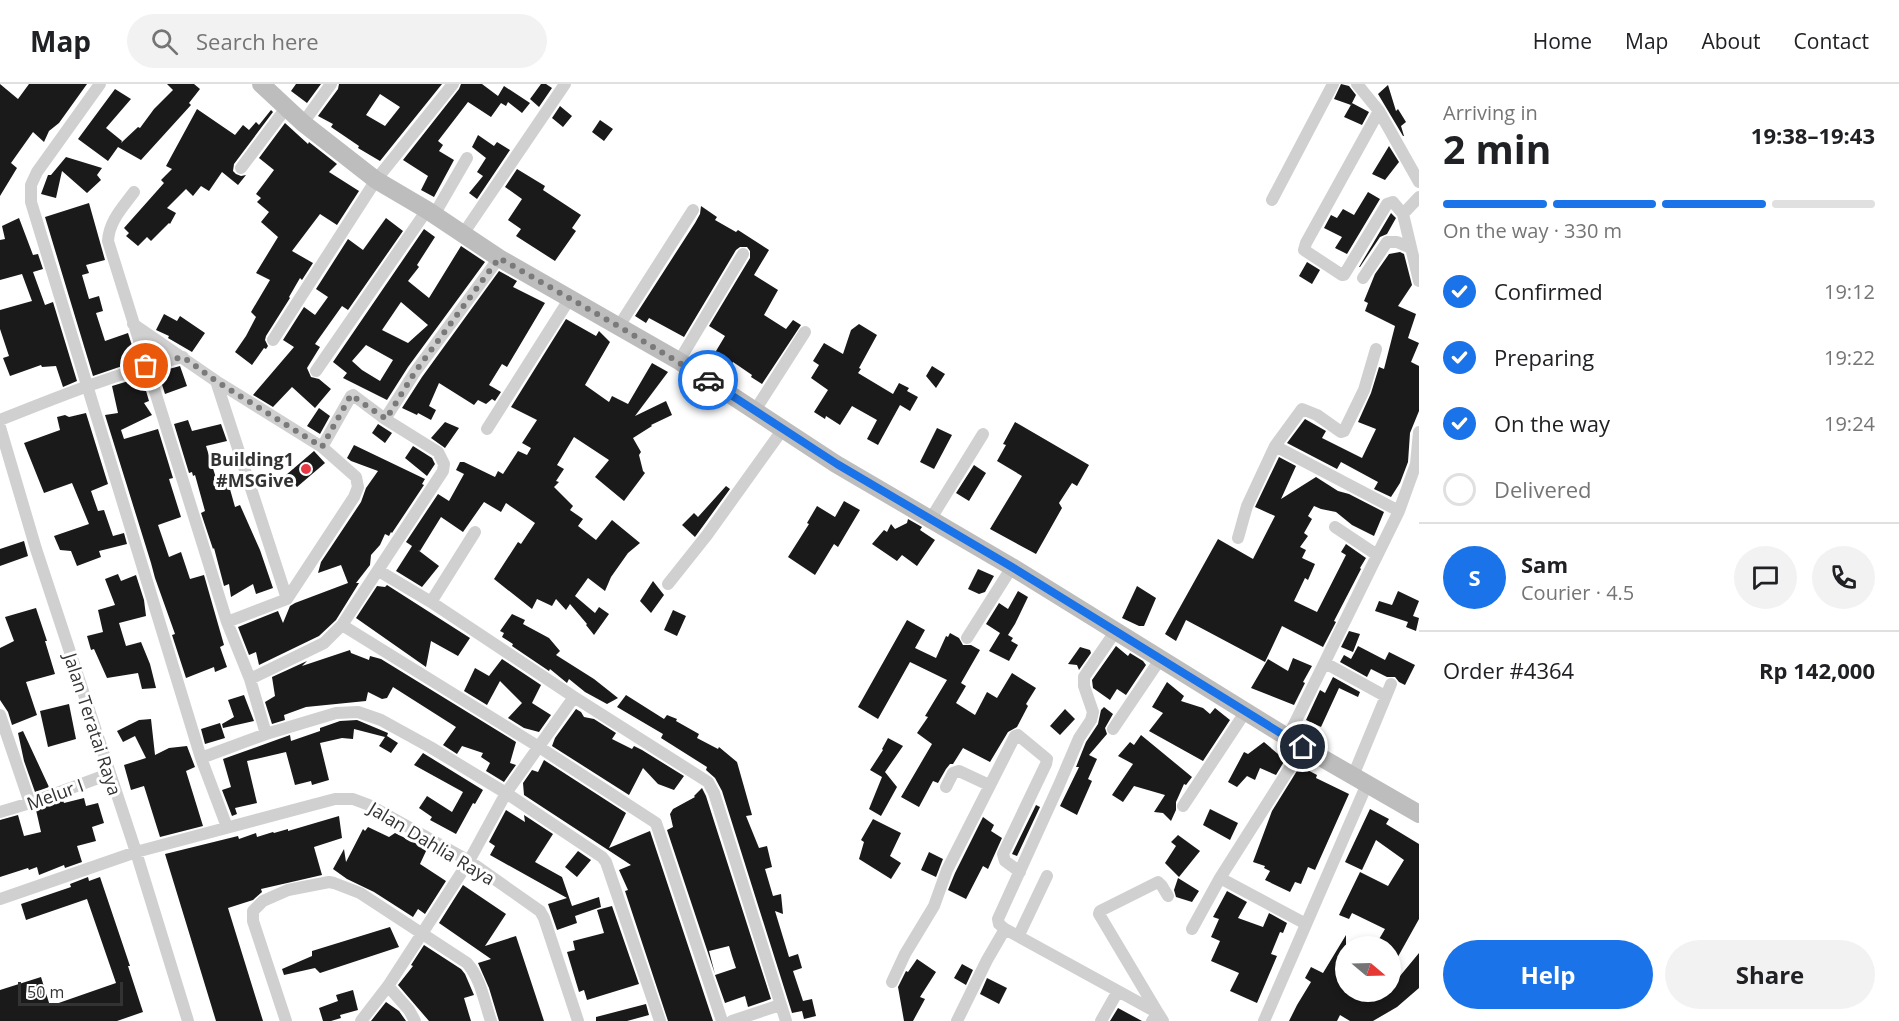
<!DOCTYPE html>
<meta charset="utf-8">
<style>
:root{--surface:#fff;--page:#f2f2f2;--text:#202124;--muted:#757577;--line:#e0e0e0;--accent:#1a73e8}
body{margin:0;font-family:"Open Sans",sans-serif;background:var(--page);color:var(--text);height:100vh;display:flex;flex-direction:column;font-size:22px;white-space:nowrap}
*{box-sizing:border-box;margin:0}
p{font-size:20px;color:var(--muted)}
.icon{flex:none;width:33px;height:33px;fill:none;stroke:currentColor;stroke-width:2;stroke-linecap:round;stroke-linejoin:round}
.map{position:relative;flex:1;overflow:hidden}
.details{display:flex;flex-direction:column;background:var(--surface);width:480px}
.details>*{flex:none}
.needle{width:39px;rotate:109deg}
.buttons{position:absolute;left:1335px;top:852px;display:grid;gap:12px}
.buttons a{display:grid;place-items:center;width:66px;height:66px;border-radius:50%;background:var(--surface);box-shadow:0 3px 9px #0003;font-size:30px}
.scale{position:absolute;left:18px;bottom:15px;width:105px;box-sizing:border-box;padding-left:6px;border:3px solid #333;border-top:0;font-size:16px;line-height:21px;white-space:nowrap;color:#333;-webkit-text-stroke:4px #fff;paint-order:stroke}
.pin{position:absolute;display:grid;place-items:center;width:51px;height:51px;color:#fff;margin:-26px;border:3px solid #fff;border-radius:50%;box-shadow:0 2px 6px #0007}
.courier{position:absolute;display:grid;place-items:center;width:60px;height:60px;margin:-30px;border:4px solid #1a73e8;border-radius:50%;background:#fff;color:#222;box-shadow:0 2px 8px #0007}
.head em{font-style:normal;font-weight:700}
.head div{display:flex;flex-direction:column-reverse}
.head{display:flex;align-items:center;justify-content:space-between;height:102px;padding:0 24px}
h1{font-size:39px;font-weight:700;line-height:45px}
.bar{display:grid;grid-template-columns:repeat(4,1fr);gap:9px 6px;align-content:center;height:72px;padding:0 24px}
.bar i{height:8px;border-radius:4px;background:var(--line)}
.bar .current{background:var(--accent)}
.bar p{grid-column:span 4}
.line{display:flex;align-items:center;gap:15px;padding:0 24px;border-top:2px solid var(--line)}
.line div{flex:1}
.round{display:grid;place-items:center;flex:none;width:63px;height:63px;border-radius:32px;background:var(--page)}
ol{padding:0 24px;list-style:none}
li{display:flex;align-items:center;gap:18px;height:66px}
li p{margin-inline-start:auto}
li .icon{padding:6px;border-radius:50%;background:var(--accent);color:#fff;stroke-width:4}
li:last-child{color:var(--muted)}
li i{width:33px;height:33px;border:3px solid var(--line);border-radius:50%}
.button{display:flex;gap:12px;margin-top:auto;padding:12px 24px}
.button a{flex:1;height:69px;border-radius:36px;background:var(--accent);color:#fff;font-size:24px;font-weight:700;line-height:69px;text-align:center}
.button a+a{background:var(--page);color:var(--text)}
header{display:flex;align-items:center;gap:36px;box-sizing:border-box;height:84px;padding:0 30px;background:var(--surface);border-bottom:2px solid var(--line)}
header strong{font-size:28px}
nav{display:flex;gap:33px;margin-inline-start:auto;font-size:21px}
.search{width:420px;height:54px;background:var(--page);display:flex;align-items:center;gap:15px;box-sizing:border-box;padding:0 21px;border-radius:33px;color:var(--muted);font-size:22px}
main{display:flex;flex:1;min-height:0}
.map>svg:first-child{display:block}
.building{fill:#1a1a1a;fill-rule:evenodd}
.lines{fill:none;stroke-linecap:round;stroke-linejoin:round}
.minor{stroke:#d0d0d0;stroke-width:12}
.secondary{stroke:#bdbdbd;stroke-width:18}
.done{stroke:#7a7a7a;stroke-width:6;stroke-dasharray:0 10.8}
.route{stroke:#1a73e8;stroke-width:8}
.poi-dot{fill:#e63946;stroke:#fff;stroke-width:2}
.labels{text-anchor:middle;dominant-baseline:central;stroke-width:6;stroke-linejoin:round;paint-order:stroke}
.poi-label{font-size:18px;font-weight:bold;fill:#333;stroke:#fff;text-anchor:end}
.street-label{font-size:18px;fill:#333;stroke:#fff}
</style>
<header>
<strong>Map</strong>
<div class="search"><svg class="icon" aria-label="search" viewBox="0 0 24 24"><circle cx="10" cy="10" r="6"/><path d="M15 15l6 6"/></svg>Search here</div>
<nav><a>Home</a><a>Map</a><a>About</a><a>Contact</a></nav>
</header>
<main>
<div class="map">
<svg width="1419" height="937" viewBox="0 0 1419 937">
<rect width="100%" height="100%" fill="#fff"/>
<path class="building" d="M0 0 18 15 29 0H87L59 39 49 47 44 58 33 48 11 79 17 84 0 112Z
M167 0H194L200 5 189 19 191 21 141 76 118 63 108 77 78 55 115 5 131 15 106 44 122 57 121 59 138 43 140 44 154 25 173 6Z
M296 0H321L307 19 291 7Z
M339 0H442L380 77 358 64 359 62 331 43 333 40 318 32 338 5ZM380 10 400 23 385 42 366 31Z
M461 0H482L498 12 504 2 530 19 522 29 508 18 506 22 501 19 491 33 468 18 438 57 443 61 439 67 454 76 434 113 421 106 428 92 403 76 459 5Z
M541 0H546L552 4 539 23 530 15Z
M1341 0 1349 2 1356 11 1351 21 1334 15Z
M1388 1 1396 27 1398 25 1406 38 1401 42 1404 52H1403L1378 10Z
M1352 19 1369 28 1362 41 1344 33Z
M560 22 572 32 563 43 552 34Z
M197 25 235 51 243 41 249 46 256 38 259 41 271 26 273 28 234 80 233 87 236 90 241 92 246 91 238 101 222 88 209 107 201 102 193 112 186 105 167 124 176 129 170 140 169 139 151 157 147 153 138 162 126 152 129 149 124 144 164 99 161 96 172 85 166 82Z
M600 36 613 45 604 57 592 48Z
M285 39 308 60 309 58 337 80 329 88 359 107 337 141 320 130 292 167 313 179 302 196 300 194 289 213 290 214 266 252 265 256 268 262 266 265 264 264 252 281 235 268 246 252 256 233 251 228 270 196 256 189 278 153 261 138 269 128 257 118 261 114 256 110 274 86 259 74Z
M478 51 494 62 497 58 510 66 477 115 469 109 483 92 477 88 486 74 472 63Z
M1389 62 1399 78 1385 96 1372 90Z
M66 73 102 84 97 91 101 96 87 109 62 87 56 114 41 110 48 91H51Z
M517 85 545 102 543 106 581 131 572 144 576 147 555 177 516 152 521 145 508 136 522 115 505 103Z
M1368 108 1380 115 1347 170 1335 164 1342 153 1324 144 1331 131 1337 134 1343 125 1354 131Z
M89 119 105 176 86 181 89 189 82 191 89 215 99 212 103 227 96 229 105 257 128 249 137 277 93 292 45 133Z
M701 122 717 133 715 136 736 148 738 146 769 166 754 191 778 206 764 231 786 245 793 236 801 241 762 300 751 293 752 291 733 278 730 283 713 272 725 252 709 242 750 174V167L747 163H740L736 166 684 253 649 234 646 239 635 232 695 139 700 130Z
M1391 129 1396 134 1387 150 1380 153 1360 183H1359Z
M19 134 33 171 38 170 43 185 33 188 45 221 53 218 77 297 63 303 56 282 42 283 41 281 10 292 3 274 9 272 0 245V226L32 217 22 190 0 196V156L5 155 2 142Z
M386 134 403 147 348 226 342 222 315 260 320 263 307 284 311 293 319 295 331 305 315 324 292 303 273 323 253 311 294 263 283 256 304 223 315 231 328 213 316 205 348 155 363 166Z
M424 145 435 153 417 181 419 183 408 197 429 214 461 162 485 178 408 283 387 316 343 294 347 289 333 278ZM401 218 428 241 408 259 382 246ZM366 261 393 276 380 297 362 286 352 277Z
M1400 168 1404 170 1412 201 1398 222 1416 230 1408 254 1419 259 1411 278 1419 282V327L1410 349 1408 378 1400 399 1391 413 1374 405 1378 398 1341 378 1337 385 1287 359 1305 335 1326 347 1322 354 1362 374 1376 345 1358 338 1371 309 1379 283 1384 285 1395 242 1365 227 1368 219 1364 217 1375 190 1389 170Z
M1307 178 1320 186 1312 200 1299 192Z
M499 187 517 197 513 203 545 219 507 283 502 280 489 301 501 308 495 317 492 315 486 320 478 316 474 321 439 299 429 322 436 326 431 336 418 329 417 331 402 324 422 293Z
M164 230 177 237 180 232 205 249 192 268 168 254 169 252 156 246Z
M566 235 596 252 599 247 610 258 585 301 609 318 612 312 628 320 652 279 668 288 635 332 666 317 672 331 651 341 652 342 633 354 641 368 639 371 643 387 645 389 624 417 595 393 609 376 574 353 557 381 564 385 556 397 559 398 554 403 573 422 570 426 583 435 578 442 596 456 612 436 640 459 628 469 611 493 605 507 588 494 575 512 595 529 599 523 609 530 594 551 586 541 587 540 570 520 566 526 556 515 552 522 537 515 532 525 494 495 518 458 521 460 535 439 506 419 501 428 484 418 463 448 441 433 420 467 418 466 439 482 422 503 396 487 412 462 406 458 438 410 449 417 464 390 456 386 460 378H464L495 393 498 387 503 390 518 367 527 371 531 364 522 359 537 336 511 323Z
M859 240 877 251 859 284 861 285 858 289 893 310 899 299 909 304 907 307 918 313 910 327 900 321 878 361 867 355 877 336 852 322 840 341 826 332 825 335 814 328 828 306 811 294 819 281 813 277 824 259 843 270 851 246Z
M180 282 187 302 165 310 158 288Z
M932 282 945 290 936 304 926 292Z
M142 293 149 317 144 319 152 331 121 346 124 355 158 345 173 394 169 395 181 433 158 441 169 473 181 468 190 495 204 491 224 561 220 563 227 583 215 588 214 583 186 594 172 551 175 550 155 494 151 479 105 331 118 329 112 302Z
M319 324 330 332 320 350 307 342Z
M86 329 108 400 91 407 98 427 104 426 113 452 124 449 127 460 99 467 101 473 77 482 71 467 60 466 54 452 89 440 72 399 44 409 24 359 60 346 57 333 65 331 69 333Z
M188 336 192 347 221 340 227 357 206 362 216 394 226 391 235 423 240 421 260 466 273 504 256 510 253 500 231 513 229 500 224 502 214 464 213 465 201 429 205 427 195 391 193 392 192 388 189 389 174 340Z
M445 338 459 344 445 364 431 354Z
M1015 338 1089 381 1077 402 1072 399 1059 419 1062 424 1036 470 990 445 1022 392 997 377 1006 361 1003 360Z
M378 340 392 349 385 359 372 349Z
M937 344 952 351 934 385 920 378Z
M354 361 425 395 422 400 424 401 392 449 391 448 389 452 385 450 380 461 371 471 370 481 356 499H359L336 536 319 552 259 581 256 568 249 571 238 543 278 527 283 539 290 522 295 519 348 499 341 481 318 489 321 478 361 418 366 404 378 387 351 377 347 374Z
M413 362 432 374 435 380 427 392 405 374Z
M314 367 325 379 297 403 286 391Z
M1279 373 1296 382 1281 415 1316 393 1338 407 1349 410 1384 428 1374 452 1352 441 1336 428 1321 425 1314 422 1308 432 1312 435 1304 449 1308 452 1300 463 1306 466 1302 474 1315 480 1308 496 1305 494 1294 517 1317 528 1346 471 1341 468 1346 460 1366 474 1360 484 1361 485 1334 537 1336 538 1323 563 1282 542 1265 578 1186 536 1176 557 1165 550 1218 455 1253 475 1275 432 1255 423Z
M974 381 986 389 969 417 956 409Z
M726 402 730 405 695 453 682 441 694 429 698 433Z
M844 417 860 426 838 463 834 460 815 491 788 473 809 440 807 439 817 422 835 433Z
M908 435 922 443 920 446 935 456 917 482 902 471 897 477 872 460 884 446 887 448 891 440 895 445 907 439Z
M24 457 28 472 0 482V465Z
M978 485 994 492 985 508 979 510 968 505Z
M118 490 121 497 136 491 144 516 146 532 119 539 126 562 141 558 150 580 156 604 142 605 138 589 107 594 94 565 91 566 87 552 103 548 98 526 115 521 105 495Z
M653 497 664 511 651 529 640 517Z
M387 501 470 554 458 572 431 557 426 583 356 534 377 502 385 503Z
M1137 502 1156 514 1144 542H1139L1122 534Z
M1018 507 1028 513 1015 540 1008 551 1013 554 1011 557 1018 561 1009 577 989 567 1000 549 986 540 999 519 1008 525Z
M1398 507 1419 517 1413 532 1419 534 1416 547 1406 543 1408 538 1375 527 1379 517 1392 521Z
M36 524 47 557H45L55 590 26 598 37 631 12 641 8 628 0 616V564L14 557 5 533Z
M673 526 686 532 677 552 664 546Z
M512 530 525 536 523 540 549 554 560 567 556 571 594 595 618 614 607 620 585 608 569 595 567 599 550 585 549 587 512 562 513 560 502 553 504 549 500 547Z
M907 536 925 546 915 564 936 574 946 552 948 553 950 549 959 554 963 561H971L980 566 961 599 966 602 956 619 975 631 987 608 997 614 1012 589 1036 604 1026 620 1028 622 1017 643 1008 648 990 678 963 664 953 680H950L946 685 938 699 933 697 919 723 901 713 932 660 917 649 928 633 925 632 947 596 910 578 878 635 858 623Z
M1349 547 1360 550 1353 568 1341 563Z
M1116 562 1128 572 1130 569 1143 577 1146 581 1126 611 1117 605 1110 616 1093 604 1092 596Z
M1358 562 1385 576 1389 568 1415 581 1405 601 1399 598 1395 593H1387L1371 585 1367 593 1340 578 1344 571 1351 575Z
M1080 563 1090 566 1091 569 1079 586 1077 581 1068 580Z
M350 566 351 569 369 576 370 572 381 575 516 658 510 679 516 681 504 698 486 687 490 679 481 673 483 669 462 662 457 670 443 661 456 643 393 603 387 614 382 615 368 608 366 617 306 623 284 631 285 636 272 640 265 618 275 612 272 593 307 577 302 582Z
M1293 574 1312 582 1303 598 1305 599 1294 621 1251 604 1268 575 1288 587Z
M502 575 541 601 532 619 551 631 539 648 524 644 508 634 522 619 500 597 487 621 464 607 475 584 489 592Z
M1333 593 1360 608 1358 613 1339 604 1321 643 1306 636 1320 606 1325 609Z
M1167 598 1184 612 1181 617 1203 624 1210 630 1215 624 1230 636 1203 677 1149 647 1163 629 1152 623Z
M244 611 254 637 223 644 222 640 234 633 228 616Z
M626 611 664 635 667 631 677 635 676 637 699 650 697 654 718 665 719 663 737 678 752 731 746 732 759 764 767 762 772 783 765 785 773 812 781 810 783 830 775 827 789 873 798 870 802 884 793 887 803 917 812 915 816 932 804 935 802 927 792 929 722 707 715 694 706 686 707 683 661 654 663 650 617 623Z
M69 620 76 655 48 663 40 627Z
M1104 623 1113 630 1105 644 1107 650 1089 671 1097 675 1088 695 1092 697 1077 731 1060 722 1079 683H1076L1086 658 1098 640 1101 626Z
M576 625 581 628 584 633 594 635 616 649 612 655 632 665 634 662 642 666 684 692 674 706 658 700 643 684 629 711 552 662 555 654Z
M1065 625 1075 635 1060 651 1050 642Z
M151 635 155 671 169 664 187 662 195 683 186 687 203 742 160 753 144 702 131 706 124 681 146 674 135 652 123 658 117 647 139 636Z
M357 636 388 649 387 652 398 659 391 669 379 662 385 653 354 645 353 655 342 654 320 659 329 696 312 701 311 697 295 701 286 668 247 677 257 719 235 724 237 730 232 732 222 706 231 703 223 675 290 651 291 657 320 647V644L340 637Z
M220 639 225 654 205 660 201 645Z
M23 647 49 703 35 708 24 677 18 649Z
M1141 651 1192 693 1186 701 1184 700 1176 718V726L1171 737 1163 729 1154 728 1165 711 1134 702 1123 718 1112 711 1133 680 1118 672 1130 658 1134 661Z
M888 654 903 662 885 688 897 703 881 732 869 725 882 693 870 686 883 666 882 665Z
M1264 658 1285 676 1276 691 1260 684 1255 696 1247 692 1237 703 1228 698 1244 668 1248 670Z
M423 669 483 706 475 720 473 719 456 750 430 736 432 733 419 724 427 712 452 728 463 708 414 681Z
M544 676 626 729 609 764 650 747 713 937H668L625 807 628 806 619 786 631 781 524 711 523 699 532 686 538 688Z
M1300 682 1317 691 1316 694 1349 710 1315 786 1308 783 1301 800 1295 798 1290 808 1265 796 1270 787 1264 784 1265 782 1253 778 1272 727Z
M702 704 706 712 771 915 748 923 745 912 725 919 715 891 736 884 732 872 729 862 709 867 715 890 667 746 673 743 670 730 673 725 695 713 694 712Z
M84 714 86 722 98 719 104 739 92 743 96 757 77 762 82 778 65 784 64 781 39 791 37 783 29 786 28 784 0 793V736L18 731 24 752 41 748 36 726 63 716 64 719Z
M1036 721 1040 723 1017 772 1012 770Z
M1210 725 1238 739 1230 756 1203 741Z
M1370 725 1389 735 1386 740 1419 760V835L1390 887V862H1375L1385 845 1352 829 1349 835 1339 831 1360 788 1388 802 1404 776 1376 756 1362 786 1345 778Z
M506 726 525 738 524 731 553 750 535 778 562 793 572 822 599 813 601 823 575 832 577 839 557 846 548 820 567 814 490 771 495 762 489 758Z
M339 732 342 754 314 763 322 791 261 805 262 808 253 816 228 824 263 937H216L165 770 238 752 239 755 256 749 257 753 273 748 274 749 288 745V747Z
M983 733 994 741 991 747 1002 754 988 785 983 782 966 815 948 806 955 789Z
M873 735 901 749 890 772 901 779 891 795 859 775 864 758 861 756Z
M368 743 389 753 395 749 427 765 420 780 446 797 425 830 418 825 413 833 374 808 347 795 333 785 344 765 346 778 363 745 365 747Z
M1178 751 1200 767 1179 793 1165 779 1176 762 1171 758Z
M578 767 591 776 577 793 565 783Z
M929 768 943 775 936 793 921 786Z
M88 793 89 797 100 793 130 882H128L143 928 117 937H0V906L41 893 50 922 116 899 87 815 26 836 21 820 71 803 70 800Z
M1178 794 1199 807 1192 818 1176 813 1174 806Z
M463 801 506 830 485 862 516 852 544 937H499L489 904 478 879 491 875 439 839Z
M1227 807 1247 818 1238 834 1263 843 1269 829 1287 839 1283 849 1280 848 1271 870 1277 872 1257 919 1230 907 1239 889 1211 877 1220 857 1211 853 1219 835 1213 833Z
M612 822 639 900 587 916 584 906 579 908 567 868 575 866 573 857 604 849 597 826Z
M390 843 399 863 320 889 315 884 284 891 282 885 312 872V867Z
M1346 851V908H1390V904L1419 869V904L1397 923 1373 937H1350L1340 931 1337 937H1289L1297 921 1311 898 1305 894 1311 883 1323 889Z
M424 861 461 885 465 890 474 911 464 914 471 937H429L398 901 413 882 411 881Z
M917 875 936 888 920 913 925 915 913 937H904L898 903 906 887 908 888Z
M962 880 973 886 966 901 954 894Z
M987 894 1007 904 999 920 980 910Z
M353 906 358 926 340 931 341 934 331 937H323L319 924 338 917 336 911Z
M386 918 399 927 406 937H371Z
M646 920 649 931 627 937H596V933Z
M1118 924 1142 937H1110Z"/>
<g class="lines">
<path class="minor" d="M100 0 37 88 31 101V118L201 674 227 743
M1357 0 1379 27 1419 98
M1379 27 1306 159 1304 166 1342 191H1344L1387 120 1393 118 1403 130 1419 197
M303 39 331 0
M241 84 286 24
M134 108C123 123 109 137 108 157L227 538 250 595 266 650
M1272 116 1333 0
M1403 130 1419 113
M434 131 467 74
M463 150 565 0
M1363 194 1387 158H1397L1411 164
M133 240 216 297 322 363 356 393 358 403 354 413 287 515 227 538
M619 242 693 126
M273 256 376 96 453 0
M679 277 743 170
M316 287 427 126
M216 297 287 515
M754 328 805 248
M385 335 415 288 499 174
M0 336C60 312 120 288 183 273
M0 343 36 465 136 768 188 937
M487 345 570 214
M1275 362 1399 427
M930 436 983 350
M1335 443 1377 471
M1238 454 1247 422 1275 362 1302 325 1317 331 1341 348 1344 347 1364 306 1376 265
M379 487 431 518 574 613 708 698 714 709 786 937
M668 500 707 451 783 345
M431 518 475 448
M342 541 539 663 656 739 722 937
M1115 548 1084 593V602L1093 628 1091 636 1079 654 1059 701 998 835 999 840 1005 845 1158 929 1163 937
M967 554 1012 483
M1325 579 1385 612
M250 595 324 559 342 541 443 387 444 380 438 368 385 335 353 311 351 312 322 363
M0 631 30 719
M1113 645 1161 574
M1288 653 1399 427 1416 380 1419 348
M201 674 266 650 336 629 358 628 381 636 430 663 506 709 602 773 606 778 660 937
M1353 692 1391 600
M946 703 953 689 959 687 989 701
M1183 722 1246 627
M0 728 30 719 109 690
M1220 794 1306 840
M0 815 136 768 335 715H353L369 721 469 777 540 827 544 834 578 937
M1192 845 1220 794 1303 663
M1019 851 1047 792
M892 898 905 870 934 822 947 786 1015 652 1018 651 1047 675 1046 680 1003 770 1005 777 1020 788
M388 902 409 926 415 937
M286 937 253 837V827L263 817 288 806 329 798 334 799 360 809 467 879C481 895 484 917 491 937
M361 937 388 902 469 777 506 709 574 613
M732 937 780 921
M957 937 987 876 1005 845
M1101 937 1118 907
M1152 937 1158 929 1099 830 1100 827 1158 798 1162 802 1168 812
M1264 937 1367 700"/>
<path class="secondary" d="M261 0 303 39 376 96 427 126 499 174 679 277 836 380 1012 483 1303 663 1419 730"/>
</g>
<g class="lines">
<path class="done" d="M146 282 183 273 216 297 322 363 351 311 386 335 415 288 499 174 618 242 708 296"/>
<path class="route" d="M708 296 837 380 1012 483 1303 663"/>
</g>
<circle class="poi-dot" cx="306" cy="385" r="6"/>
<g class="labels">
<g class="poi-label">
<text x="294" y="375">Building1<tspan x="294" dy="21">#MSGive</tspan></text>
</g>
<g class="street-label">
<text transform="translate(93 640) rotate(72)">Jalan Teratai Raya</text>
<text transform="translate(55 710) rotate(-20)">Melur I</text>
<text transform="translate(432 759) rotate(31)">Jalan Dahlia Raya</text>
</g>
</g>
</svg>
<div class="buttons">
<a><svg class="needle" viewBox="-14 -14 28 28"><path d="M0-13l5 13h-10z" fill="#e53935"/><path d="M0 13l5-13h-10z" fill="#757577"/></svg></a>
</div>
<div class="scale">50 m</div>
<div class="pin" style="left:146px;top:282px;background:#ea580c"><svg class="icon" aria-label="bag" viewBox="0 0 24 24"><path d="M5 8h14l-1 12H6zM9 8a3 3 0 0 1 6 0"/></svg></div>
<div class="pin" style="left:1303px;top:663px;background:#1f2937"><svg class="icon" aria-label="home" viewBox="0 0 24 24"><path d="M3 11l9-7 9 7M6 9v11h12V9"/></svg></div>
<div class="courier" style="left:708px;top:296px"><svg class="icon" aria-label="car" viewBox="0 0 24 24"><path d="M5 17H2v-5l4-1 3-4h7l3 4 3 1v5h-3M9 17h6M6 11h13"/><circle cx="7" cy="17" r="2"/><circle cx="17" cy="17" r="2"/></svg></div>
</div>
<section class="details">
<div class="head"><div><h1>2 min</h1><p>Arriving in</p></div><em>19:38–19:43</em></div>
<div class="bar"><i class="current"></i><i class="current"></i><i class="current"></i><i></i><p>On the way · 330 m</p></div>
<ol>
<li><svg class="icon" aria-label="check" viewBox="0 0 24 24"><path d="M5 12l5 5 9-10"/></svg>Confirmed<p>19:12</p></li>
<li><svg class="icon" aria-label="check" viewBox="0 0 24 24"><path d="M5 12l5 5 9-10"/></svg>Preparing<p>19:22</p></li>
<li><svg class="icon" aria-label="check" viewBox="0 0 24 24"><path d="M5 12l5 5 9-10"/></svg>On the way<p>19:24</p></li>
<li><i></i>Delivered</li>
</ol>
<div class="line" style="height:108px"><b class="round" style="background:var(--accent);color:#fff">S</b><div><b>Sam</b><p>Courier · 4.5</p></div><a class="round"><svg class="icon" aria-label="chat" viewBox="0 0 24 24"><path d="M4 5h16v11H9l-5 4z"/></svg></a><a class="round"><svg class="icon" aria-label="phone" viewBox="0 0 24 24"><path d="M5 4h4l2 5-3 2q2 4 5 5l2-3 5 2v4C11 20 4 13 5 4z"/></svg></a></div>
<div class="line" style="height:78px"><div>Order #4364</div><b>Rp 142,000</b></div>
<div class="button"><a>Help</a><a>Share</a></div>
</section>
</main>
